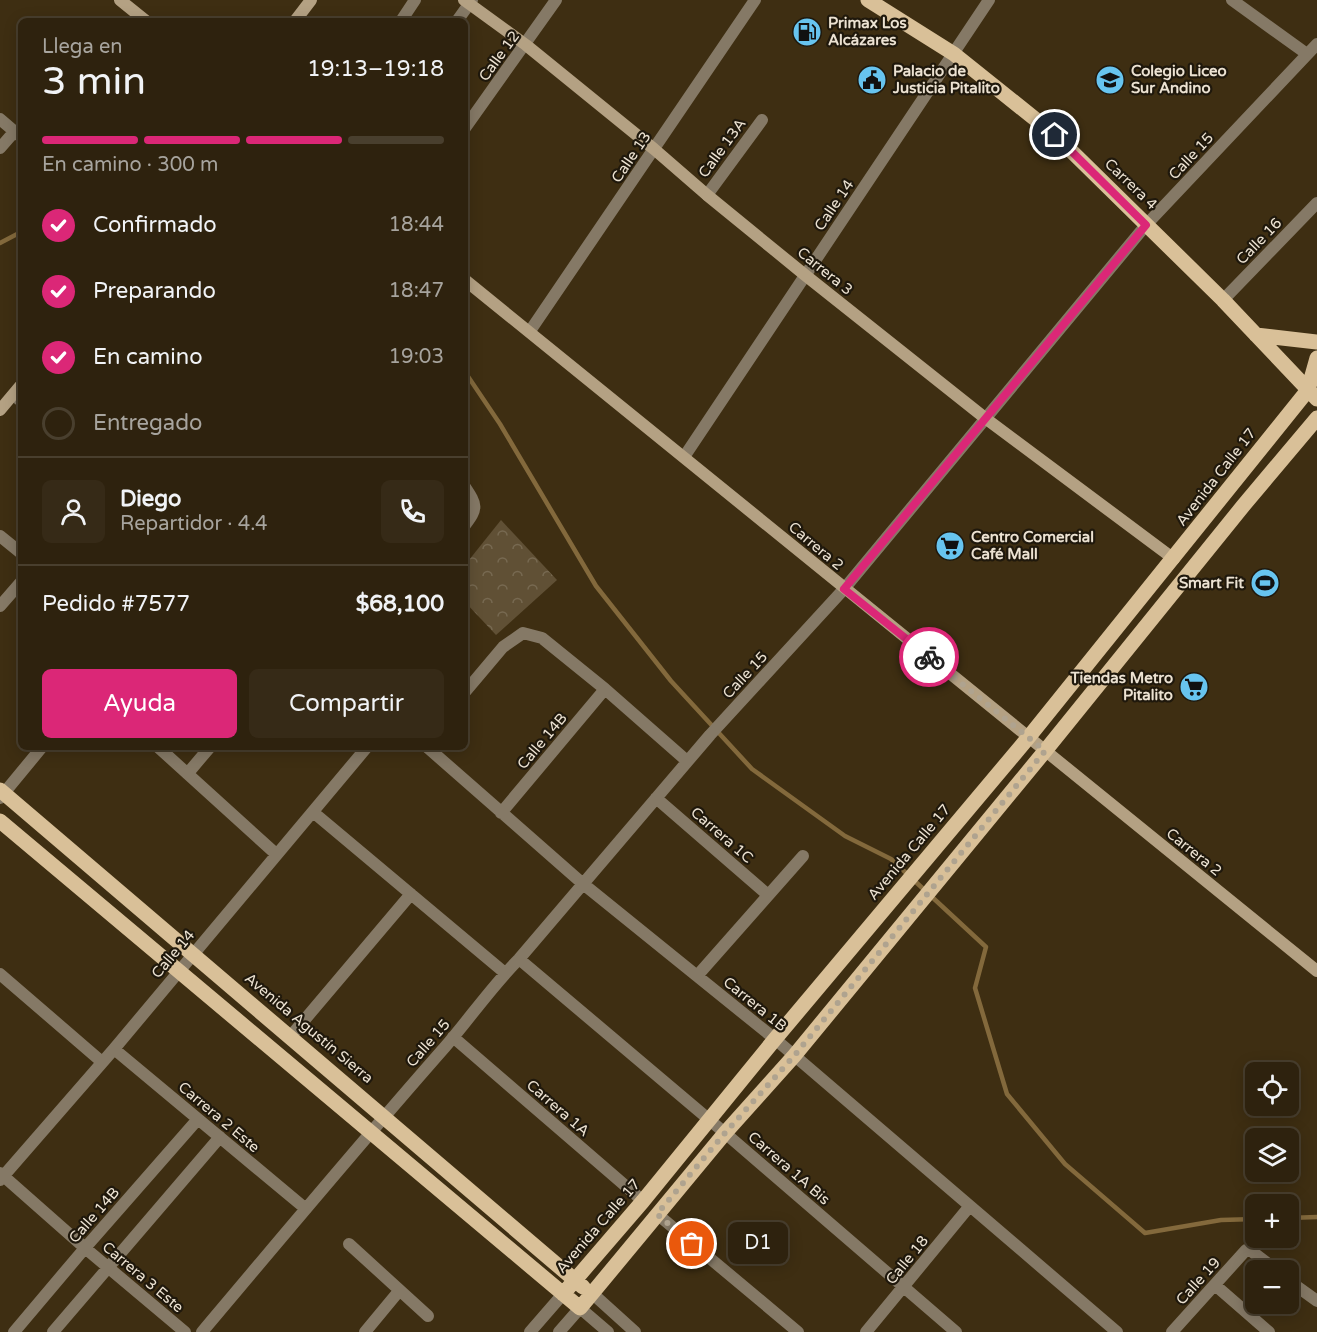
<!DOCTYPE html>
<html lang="es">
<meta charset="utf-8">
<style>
:root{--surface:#2e220e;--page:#362a17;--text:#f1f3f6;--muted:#a7a49e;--line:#493f2e;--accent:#db2777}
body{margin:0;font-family:"Varela Round",sans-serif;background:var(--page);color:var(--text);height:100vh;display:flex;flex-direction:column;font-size:22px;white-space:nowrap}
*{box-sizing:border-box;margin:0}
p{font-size:20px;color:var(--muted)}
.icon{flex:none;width:33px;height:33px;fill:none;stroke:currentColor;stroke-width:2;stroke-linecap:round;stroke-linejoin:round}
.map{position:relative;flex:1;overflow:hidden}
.side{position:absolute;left:18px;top:18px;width:450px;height:732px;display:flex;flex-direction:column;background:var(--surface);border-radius:9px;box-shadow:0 3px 15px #0003,0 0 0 2px var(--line)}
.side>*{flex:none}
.buttons{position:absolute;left:1245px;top:1062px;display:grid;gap:12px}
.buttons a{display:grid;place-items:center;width:54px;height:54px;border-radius:9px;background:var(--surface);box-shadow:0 3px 15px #0003,0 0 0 2px var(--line);font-size:30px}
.pin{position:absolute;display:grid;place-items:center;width:51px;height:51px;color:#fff;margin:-26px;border:3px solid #fff;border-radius:50%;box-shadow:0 2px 6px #0007}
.courier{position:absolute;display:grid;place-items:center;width:60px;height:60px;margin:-30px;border:4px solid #db2777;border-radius:50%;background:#fff;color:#222;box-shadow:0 2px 8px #0007}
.bubble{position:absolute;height:42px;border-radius:9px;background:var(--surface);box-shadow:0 3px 15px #0003,0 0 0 2px var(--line);font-size:20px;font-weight:600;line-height:42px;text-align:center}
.head em{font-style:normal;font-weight:600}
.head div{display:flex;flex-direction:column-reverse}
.head{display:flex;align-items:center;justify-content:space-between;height:102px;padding:0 24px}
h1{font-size:39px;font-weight:600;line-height:45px}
.bar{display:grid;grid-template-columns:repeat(4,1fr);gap:9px 6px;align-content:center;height:72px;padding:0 24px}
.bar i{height:8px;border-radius:4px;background:var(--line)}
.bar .active{background:var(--accent)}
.bar p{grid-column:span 4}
.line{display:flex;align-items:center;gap:15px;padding:0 24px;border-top:2px solid var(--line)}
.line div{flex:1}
.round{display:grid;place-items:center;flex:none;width:63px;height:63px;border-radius:9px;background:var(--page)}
ol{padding:0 24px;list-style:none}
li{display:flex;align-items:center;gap:18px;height:66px}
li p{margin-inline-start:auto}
li .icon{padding:6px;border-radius:50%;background:var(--accent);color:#fff;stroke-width:4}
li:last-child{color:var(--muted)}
li i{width:33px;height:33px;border:3px solid var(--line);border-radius:50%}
.button{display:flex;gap:12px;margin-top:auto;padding:12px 24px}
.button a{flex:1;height:69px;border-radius:9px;background:var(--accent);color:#fff;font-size:24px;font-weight:600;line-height:69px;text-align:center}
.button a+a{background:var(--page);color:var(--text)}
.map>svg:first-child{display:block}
.park{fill:url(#park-crowns)}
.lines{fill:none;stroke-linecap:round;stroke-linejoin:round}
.stream{stroke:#83693c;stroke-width:4.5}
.minor{stroke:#857966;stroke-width:12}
.secondary{stroke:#b4a183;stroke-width:12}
.primary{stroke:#d9c098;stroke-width:15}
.done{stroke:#afa38f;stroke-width:6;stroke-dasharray:0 10.8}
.route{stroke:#db2777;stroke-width:8}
.labels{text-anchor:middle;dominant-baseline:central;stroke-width:4.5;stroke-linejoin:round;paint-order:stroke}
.poi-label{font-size:15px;font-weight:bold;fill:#ece2d2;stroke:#1f180c;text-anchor:start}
.street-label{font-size:15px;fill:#ece2d2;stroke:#1f180c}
</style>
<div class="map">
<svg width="1317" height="1332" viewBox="0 0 1317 1332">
<defs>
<pattern id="park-crowns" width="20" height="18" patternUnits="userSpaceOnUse" patternTransform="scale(1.5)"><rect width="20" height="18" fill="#605035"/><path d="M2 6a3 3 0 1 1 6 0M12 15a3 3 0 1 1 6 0" fill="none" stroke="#776951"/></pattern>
</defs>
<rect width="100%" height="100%" fill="#3e2e12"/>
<path class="park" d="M501 520 557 580 496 635 465 602V565Z"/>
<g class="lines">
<path class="stream" d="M0 243 21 232
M465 372 500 424 596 586 671 681 752 769 845 836 891 859 986 947 975 988 1007 1094 1065 1164 1145 1233 1221 1220 1256 1219
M1288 1218 1317 1217"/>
<path class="minor" d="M1232 0 1307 54
M401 21 415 0
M457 21 472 0
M0 119 21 137
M465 128 556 0
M0 148 14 132
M707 195 762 120
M1223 300 1317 203
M530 331 755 0
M13 395 21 401
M684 457 989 0
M465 487C477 505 478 508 465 525
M0 536 21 553
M0 606 21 582
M465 692 503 647 523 633 542 638 605 689 687 761
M158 747 276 854
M427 747 582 883 775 1039 1117 1332
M188 773 210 747
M0 798 42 747
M656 798 768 895
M313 812 505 973
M501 813 605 689
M519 959 725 1133 956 1332
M0 974 102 1062
M697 976 803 856
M290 1037 411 894
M453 1037 643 1201
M114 1049 306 1209
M0 1173 85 1248 185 1332
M0 1180 114 1049 367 747
M657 1214 798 1332
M349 1244 428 1316
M1288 1280 1317 1301
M1215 1285 1269 1332
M593 1294 635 1332
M14 1332 85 1248 198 1119
M53 1332 220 1137
M202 1332C283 1236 363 1140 445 1047 470 1018 492 986 519 959L710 735 844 589 1146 225 1317 44
M365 1332 399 1291
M530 1332 563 1294
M559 1332 580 1308 608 1332
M866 1332 969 1207
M1172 1332 1246 1250H1250L1276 1270"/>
<path class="secondary" d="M120 0 146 21
M464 0 526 45 654 149 707 195 805 275 985 418 1174 559
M295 21 311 0
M465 280 1317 971
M0 410 21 385"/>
<path class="primary" d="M868 0 954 54 1055 135 1223 300 1317 399
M1256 335 1317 342
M0 790 583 1287
M0 821 580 1308 725 1133 794 1056 1045 751 1243 506 1317 418
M563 1294 643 1201 775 1039 1028 738 1308 390 1317 358"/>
</g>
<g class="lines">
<path class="done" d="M692 1244 657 1214 725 1133 794 1056 1045 751 929 657"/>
<path class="route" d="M929 657 844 589 1146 225 1055 135"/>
</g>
<defs>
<g id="fuel-disc" transform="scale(1.5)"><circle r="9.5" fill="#67c4ef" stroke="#1f180c"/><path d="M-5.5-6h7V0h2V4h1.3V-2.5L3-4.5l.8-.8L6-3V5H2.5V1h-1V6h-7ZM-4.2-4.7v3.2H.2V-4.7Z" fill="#111"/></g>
<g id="civic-disc" transform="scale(1.5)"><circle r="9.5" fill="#67c4ef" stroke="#1f180c"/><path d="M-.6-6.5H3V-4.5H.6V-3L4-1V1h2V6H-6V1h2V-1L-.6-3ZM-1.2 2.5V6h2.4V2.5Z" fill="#111"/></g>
<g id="school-disc" transform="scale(1.5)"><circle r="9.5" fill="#67c4ef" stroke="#1f180c"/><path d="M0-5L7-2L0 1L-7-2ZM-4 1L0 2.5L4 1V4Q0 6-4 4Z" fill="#111"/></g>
<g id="supermarket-disc" transform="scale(1.5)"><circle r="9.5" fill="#67c4ef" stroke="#1f180c"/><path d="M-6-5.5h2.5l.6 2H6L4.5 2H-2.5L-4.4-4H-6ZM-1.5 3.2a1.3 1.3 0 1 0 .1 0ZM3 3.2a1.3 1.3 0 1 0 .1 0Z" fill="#111"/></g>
<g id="stadium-disc" transform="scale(1.5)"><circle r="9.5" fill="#67c4ef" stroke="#1f180c"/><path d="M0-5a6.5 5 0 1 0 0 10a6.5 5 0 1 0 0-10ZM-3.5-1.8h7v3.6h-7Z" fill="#111"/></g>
</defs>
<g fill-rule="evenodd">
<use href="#fuel-disc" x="807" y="32"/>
<use href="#civic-disc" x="872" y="80"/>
<use href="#school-disc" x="1110" y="80"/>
<use href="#supermarket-disc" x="950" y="546"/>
<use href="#stadium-disc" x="1265" y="583"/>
<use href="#supermarket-disc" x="1194" y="687"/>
</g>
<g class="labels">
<g class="poi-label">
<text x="828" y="23">Primax Los<tspan x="828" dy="17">Alcázares</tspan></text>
<text x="893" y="71">Palacio de<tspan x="893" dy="17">Justicia Pitalito</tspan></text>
<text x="1131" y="71">Colegio Liceo<tspan x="1131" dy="17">Sur Andino</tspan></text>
<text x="971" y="537">Centro Comercial<tspan x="971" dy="17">Café Mall</tspan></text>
<text x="1244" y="583" text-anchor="end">Smart Fit</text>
<text x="1173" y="678" text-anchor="end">Tiendas Metro<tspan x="1173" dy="17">Pitalito</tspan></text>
</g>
<g class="street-label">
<text transform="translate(499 56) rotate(-54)">Calle 12</text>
<text transform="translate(722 148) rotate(-54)">Calle 13A</text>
<text transform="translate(1191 156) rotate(-47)">Calle 15</text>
<text transform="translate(631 157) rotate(-56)">Calle 13</text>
<text transform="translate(1131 184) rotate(44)">Carrera 4</text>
<text transform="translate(834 205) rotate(-56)">Calle 14</text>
<text transform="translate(1259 241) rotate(-46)">Calle 16</text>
<text transform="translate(825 271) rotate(39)">Carrera 3</text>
<text transform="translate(1216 477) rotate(-52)">Avenida Calle 17</text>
<text transform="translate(816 546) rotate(40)">Carrera 2</text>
<text transform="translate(745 675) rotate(-47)">Calle 15</text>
<text transform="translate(542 741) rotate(-50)">Calle 14B</text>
<text transform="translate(722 835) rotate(41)">Carrera 1C</text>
<text transform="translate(909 852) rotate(-50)">Avenida Calle 17</text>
<text transform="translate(1194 852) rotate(39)">Carrera 2</text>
<text transform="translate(173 954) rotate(-50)">Calle 14</text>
<text transform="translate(755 1004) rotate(39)">Carrera 1B</text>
<text transform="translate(309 1028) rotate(40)">Avenida Agustín Sierra</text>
<text transform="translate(428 1043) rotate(-49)">Calle 15</text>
<text transform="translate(558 1108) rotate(41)">Carrera 1A</text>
<text transform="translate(219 1117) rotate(40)">Carrera 2 Este</text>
<text transform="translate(789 1168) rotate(41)">Carrera 1A Bis</text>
<text transform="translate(94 1215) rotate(-49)">Calle 14B</text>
<text transform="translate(598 1226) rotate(-49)">Avenida Calle 17</text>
<text transform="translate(907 1260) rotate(-51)">Calle 18</text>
<text transform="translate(143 1277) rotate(40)">Carrera 3 Este</text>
<text transform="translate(1198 1281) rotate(-48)">Calle 19</text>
</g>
</g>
</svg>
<div class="buttons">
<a><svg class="icon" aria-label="locate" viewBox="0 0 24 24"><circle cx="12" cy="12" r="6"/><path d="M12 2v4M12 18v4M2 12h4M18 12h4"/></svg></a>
<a><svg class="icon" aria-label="layers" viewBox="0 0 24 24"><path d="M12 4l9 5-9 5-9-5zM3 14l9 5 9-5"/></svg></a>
<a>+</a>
<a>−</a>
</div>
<div class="pin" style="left:692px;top:1244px;background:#ea580c"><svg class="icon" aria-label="bag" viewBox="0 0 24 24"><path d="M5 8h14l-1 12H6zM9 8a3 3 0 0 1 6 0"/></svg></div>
<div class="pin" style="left:1055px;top:135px;background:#1f2937"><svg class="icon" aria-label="home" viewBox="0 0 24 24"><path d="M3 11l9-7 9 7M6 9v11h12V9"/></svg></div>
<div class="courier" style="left:929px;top:657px"><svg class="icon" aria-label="bike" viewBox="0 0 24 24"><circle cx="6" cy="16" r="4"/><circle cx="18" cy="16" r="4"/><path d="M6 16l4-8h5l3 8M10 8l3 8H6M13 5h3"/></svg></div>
<div class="bubble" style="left:728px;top:1222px;width:60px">D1</div>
<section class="side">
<div class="head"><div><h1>3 min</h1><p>Llega en</p></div><em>19:13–19:18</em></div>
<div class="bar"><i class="active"></i><i class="active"></i><i class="active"></i><i></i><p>En camino · 300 m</p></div>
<ol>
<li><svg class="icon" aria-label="check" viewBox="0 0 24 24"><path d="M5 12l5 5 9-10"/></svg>Confirmado<p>18:44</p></li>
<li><svg class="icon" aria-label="check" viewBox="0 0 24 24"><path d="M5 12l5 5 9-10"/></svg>Preparando<p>18:47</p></li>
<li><svg class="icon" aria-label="check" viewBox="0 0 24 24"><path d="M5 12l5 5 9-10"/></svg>En camino<p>19:03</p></li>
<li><i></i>Entregado</li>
</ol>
<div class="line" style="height:108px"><a class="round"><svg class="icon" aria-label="person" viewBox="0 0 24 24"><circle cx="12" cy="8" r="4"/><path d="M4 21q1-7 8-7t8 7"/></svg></a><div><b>Diego</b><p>Repartidor · 4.4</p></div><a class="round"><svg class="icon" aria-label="phone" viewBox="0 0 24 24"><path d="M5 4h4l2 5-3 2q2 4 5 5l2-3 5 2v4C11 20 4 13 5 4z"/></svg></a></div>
<div class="line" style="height:78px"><div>Pedido #7577</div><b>$68,100</b></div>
<div class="button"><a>Ayuda</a><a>Compartir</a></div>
</section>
</div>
